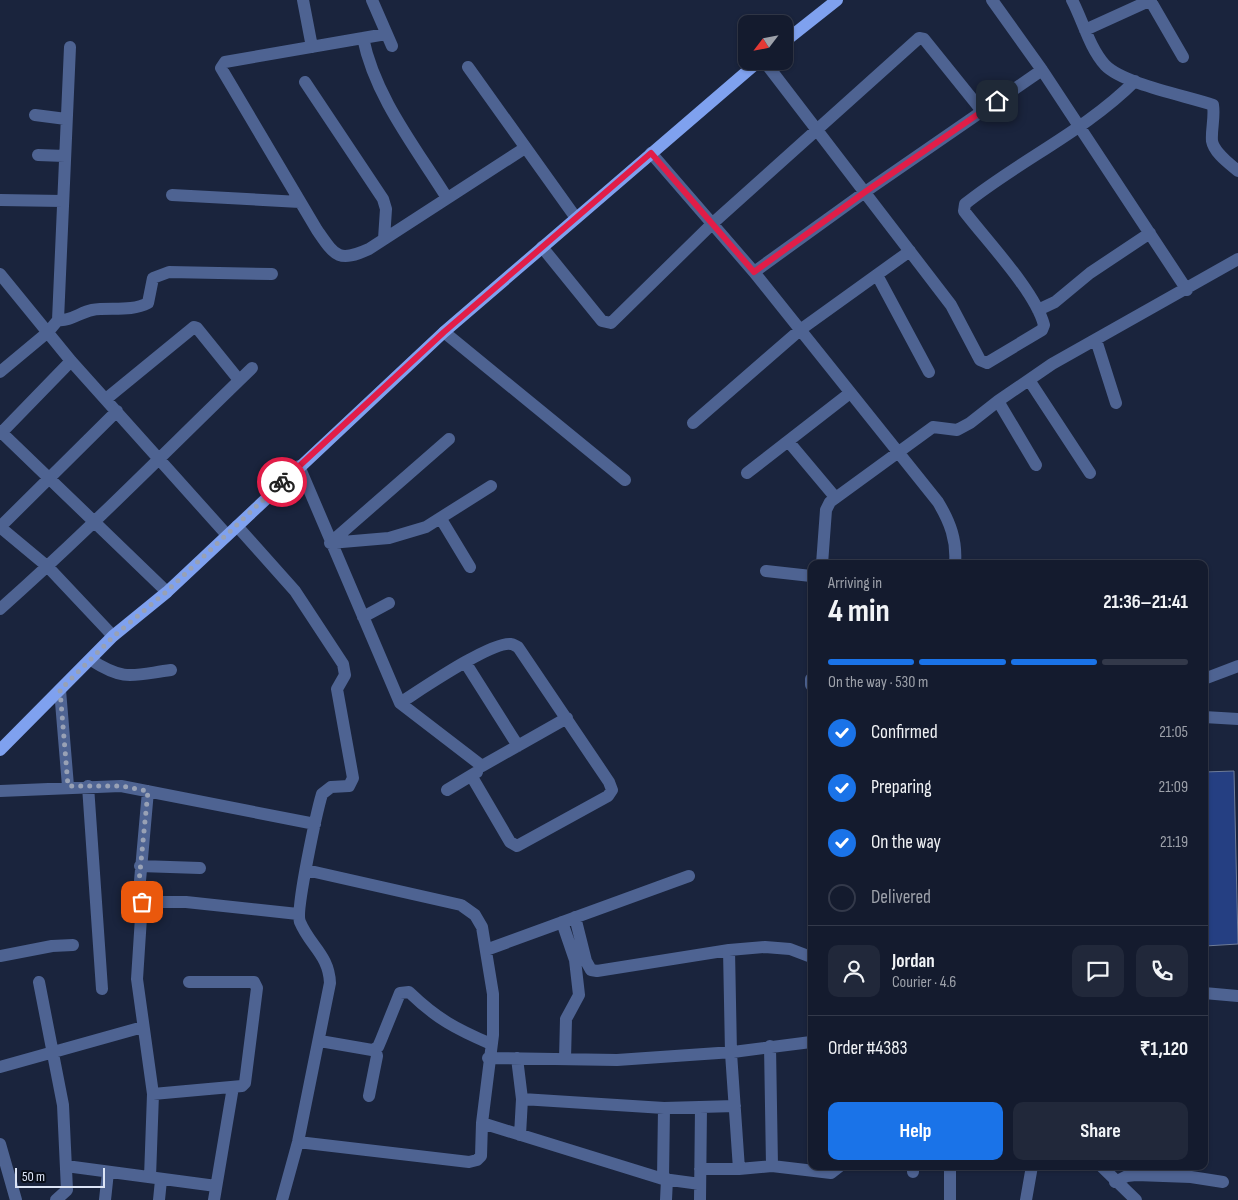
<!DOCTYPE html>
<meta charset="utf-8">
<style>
:root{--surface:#141b2e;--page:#21283a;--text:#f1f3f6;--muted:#9da1aa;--line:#33394a;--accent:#1a73e8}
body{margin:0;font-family:"Sofia Sans Condensed",sans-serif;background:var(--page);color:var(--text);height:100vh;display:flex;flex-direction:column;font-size:19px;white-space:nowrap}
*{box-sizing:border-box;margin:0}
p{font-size:16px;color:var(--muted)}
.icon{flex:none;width:28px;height:28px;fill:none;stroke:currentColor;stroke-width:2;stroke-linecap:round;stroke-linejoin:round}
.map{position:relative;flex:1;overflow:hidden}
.panel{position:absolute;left:808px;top:560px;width:400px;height:610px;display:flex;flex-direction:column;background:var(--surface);border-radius:10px;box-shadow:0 1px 4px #0004,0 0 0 1px var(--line)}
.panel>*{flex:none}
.needle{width:32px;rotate:238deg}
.controls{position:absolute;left:738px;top:15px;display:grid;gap:10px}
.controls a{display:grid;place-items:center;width:55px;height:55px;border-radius:10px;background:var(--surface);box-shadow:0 1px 4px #0004,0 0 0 1px var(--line);font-size:25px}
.scale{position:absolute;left:15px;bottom:12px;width:90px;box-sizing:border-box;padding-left:5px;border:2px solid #dce4f5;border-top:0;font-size:14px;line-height:18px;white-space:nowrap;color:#dce4f5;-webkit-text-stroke:4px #090e19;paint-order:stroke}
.pin{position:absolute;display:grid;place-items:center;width:42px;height:42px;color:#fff;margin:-21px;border-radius:10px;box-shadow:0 2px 8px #0006}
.courier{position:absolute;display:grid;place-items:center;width:50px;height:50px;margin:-25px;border:4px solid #e11d48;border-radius:50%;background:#fff;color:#222;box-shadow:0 1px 6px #0007}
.summary em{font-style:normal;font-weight:700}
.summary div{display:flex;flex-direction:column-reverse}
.summary{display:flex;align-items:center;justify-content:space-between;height:85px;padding:0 20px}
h1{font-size:32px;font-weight:700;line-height:38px}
.bar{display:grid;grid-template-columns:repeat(4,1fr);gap:8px 5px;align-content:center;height:60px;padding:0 20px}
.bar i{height:6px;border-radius:4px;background:var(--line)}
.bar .active{background:var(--accent)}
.bar p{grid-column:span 4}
.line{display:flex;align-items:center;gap:12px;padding:0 20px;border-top:1px solid var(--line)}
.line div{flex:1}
.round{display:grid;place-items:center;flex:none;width:52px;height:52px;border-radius:10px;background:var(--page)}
ol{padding:0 20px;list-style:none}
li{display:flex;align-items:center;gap:15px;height:55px}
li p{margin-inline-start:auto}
li .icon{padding:5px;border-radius:50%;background:var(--accent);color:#fff;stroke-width:4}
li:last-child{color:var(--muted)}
li i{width:28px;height:28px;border:2px solid var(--line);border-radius:50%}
.cta{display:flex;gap:10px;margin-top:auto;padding:10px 20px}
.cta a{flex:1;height:58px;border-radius:10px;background:var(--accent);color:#fff;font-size:20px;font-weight:700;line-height:58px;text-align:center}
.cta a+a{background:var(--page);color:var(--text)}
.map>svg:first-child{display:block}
.building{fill:#253f82;stroke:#6e7c99}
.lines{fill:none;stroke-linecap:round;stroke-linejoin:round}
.minor{stroke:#4e6392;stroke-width:12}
.major{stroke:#7fa1ef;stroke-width:12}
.done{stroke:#98a1b5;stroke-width:5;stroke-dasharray:0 9}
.route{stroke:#e11d48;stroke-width:6}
</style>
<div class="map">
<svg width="1238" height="1200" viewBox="0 0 1238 1200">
<rect width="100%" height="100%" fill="#1a243d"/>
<path class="building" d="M1234 771 1238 944 1205 946 1204 772Z"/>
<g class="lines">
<path class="minor" d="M303 0 312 47
M372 0 392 46
M992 0 1042 70 1187 290
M1072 0C1083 21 1089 47 1105 65 1123 84 1187 96 1213 105 1215 118 1211 129 1212 141 1214 153 1230 164 1238 171
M1150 0 1183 57
M1085 30 1151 0
M386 34 225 62 221 68 317 230C335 256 338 263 369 249L525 148
M363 38C375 97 416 148 447 198
M764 61 951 305 980 360 987 363 1042 330 1044 325C1035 291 986 240 964 211L965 204C1020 160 1085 131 1135 81
M468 67 576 218
M305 82 383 199 386 209 384 239
M35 115 66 119
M651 153 754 272 938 502C950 522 957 540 955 564
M38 155 65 156
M172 195 300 202
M0 200 63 201
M542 247 602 321 611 323 713 223 919 38 924 39 982 111
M754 272 865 192 1042 70
M0 274 71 361 227 535
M877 275 929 372
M1038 310 1055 302 1090 273 1150 233
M58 320C69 322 81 312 92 310 110 307 131 312 148 303L153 278 169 272 272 274
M444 332 625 480
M1096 340 1116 403
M0 372 48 332 58 320 70 47
M1029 380 1090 473
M106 399 194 327 197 328 239 380
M998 401 1036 465
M693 423 800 330 910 251
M0 431 167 592
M0 434 71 361
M449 439 330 543 389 538 426 527 491 486
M788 441 835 497
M299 466 400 703 482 766 567 718
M747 473 850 393
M441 519 470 567
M237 526 295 591 343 664 345 675 337 689 353 778 349 786 331 787 322 794C317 811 295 911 300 922 310 946 329 955 330 983L298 1142 282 1200
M0 527 117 411
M0 527 48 567 113 636
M822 564 826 510 830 502 933 427 957 430 970 423 998 401 1052 364 1238 259
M766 571 811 576
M0 609C87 532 168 449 252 368
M363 617 389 603
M91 660C125 682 133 675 171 670
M465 662 518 746
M1204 679 1238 666
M811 685V679
M60 690 68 786
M400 703C419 691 491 641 511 644 513 644 516 646 518 647L609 782 612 790 608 796 517 846 510 842 472 777
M1204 717 1238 719
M88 786 102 989
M447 790 477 772
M0 791 121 786 315 824
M140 866 200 868
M142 902 139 892 148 791
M575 917 586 961 591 970 597 971 729 950 765 947 790 949 811 957
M562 922 575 960 579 995 566 1019 565 1059
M486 950 689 876
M729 950 731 1053 739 1169
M0 956 52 946 73 945
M39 982 63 1105 67 1190 56 1200
M1204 993 1238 996
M320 1041 372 1050 378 1047 381 1040 400 993 409 992C437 1019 456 1029 491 1044
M770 1046 772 1166
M488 1058 617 1060 733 1052 811 1042
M517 1058 522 1099 520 1135
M0 1067 143 1027
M153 1094 242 1086 245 1083 257 988 254 982H189
M369 1096 377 1056 375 1049
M522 1099 664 1108 735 1106
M482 1123 663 1179 700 1184
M298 1142 469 1162 477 1160 481 1156 482 1123 493 1035V994L482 927 475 915 461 905 306 870
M0 1144 16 1200
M66 1166 216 1186
M913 1166V1172
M950 1166V1200
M1101 1166 1136 1200
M700 1169H739L772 1166 831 1173 840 1166
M150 1177 153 1094 137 979 142 902H186L298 914
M663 1179 664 1108
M1115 1182 1127 1176 1136 1175 1191 1177 1223 1182
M105 1200 108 1172
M159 1200 161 1180
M214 1200 233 1087
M666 1200 667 1179
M700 1200 701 1107
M1026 1200 1032 1166"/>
<path class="major" d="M784 42 837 0
M0 750 113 636 167 592 444 332 759 61"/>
</g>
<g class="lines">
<path class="done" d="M142 902 138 892 148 791 121 786H68L60 690 114 636 166 592 282 482"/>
<path class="route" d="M282 482 444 332 651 153 754 272 865 192 997 101"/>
</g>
</svg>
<div class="controls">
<a><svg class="needle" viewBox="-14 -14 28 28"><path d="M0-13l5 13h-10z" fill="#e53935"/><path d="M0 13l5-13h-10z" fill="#9da1aa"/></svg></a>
</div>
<div class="scale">50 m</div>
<div class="pin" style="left:142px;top:902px;background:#ea580c"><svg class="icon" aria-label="bag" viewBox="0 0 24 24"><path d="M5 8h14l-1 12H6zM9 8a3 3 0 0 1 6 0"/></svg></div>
<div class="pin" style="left:997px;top:101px;background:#1f2937"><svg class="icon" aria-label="home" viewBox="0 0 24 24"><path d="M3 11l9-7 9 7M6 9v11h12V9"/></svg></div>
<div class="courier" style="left:282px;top:482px"><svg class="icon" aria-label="bike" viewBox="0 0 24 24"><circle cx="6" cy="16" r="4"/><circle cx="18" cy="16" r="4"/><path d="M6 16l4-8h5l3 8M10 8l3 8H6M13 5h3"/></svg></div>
<section class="panel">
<div class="summary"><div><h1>4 min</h1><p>Arriving in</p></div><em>21:36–21:41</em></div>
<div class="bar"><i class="active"></i><i class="active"></i><i class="active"></i><i></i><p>On the way · 530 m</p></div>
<ol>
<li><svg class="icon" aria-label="check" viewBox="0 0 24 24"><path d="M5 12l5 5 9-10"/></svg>Confirmed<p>21:05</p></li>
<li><svg class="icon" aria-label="check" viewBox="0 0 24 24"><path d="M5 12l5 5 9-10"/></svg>Preparing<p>21:09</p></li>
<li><svg class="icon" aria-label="check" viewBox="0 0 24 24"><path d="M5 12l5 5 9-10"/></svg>On the way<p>21:19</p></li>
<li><i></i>Delivered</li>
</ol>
<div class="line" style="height:90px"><a class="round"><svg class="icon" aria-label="person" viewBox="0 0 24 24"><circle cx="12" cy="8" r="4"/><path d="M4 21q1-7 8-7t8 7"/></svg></a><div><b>Jordan</b><p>Courier · 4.6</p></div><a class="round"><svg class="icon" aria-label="chat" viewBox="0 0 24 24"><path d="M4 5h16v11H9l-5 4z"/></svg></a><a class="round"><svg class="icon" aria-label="phone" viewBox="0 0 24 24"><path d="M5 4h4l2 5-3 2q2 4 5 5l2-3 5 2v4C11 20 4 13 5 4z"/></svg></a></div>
<div class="line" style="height:65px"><div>Order #4383</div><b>₹1,120</b></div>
<div class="cta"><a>Help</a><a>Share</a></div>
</section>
</div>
